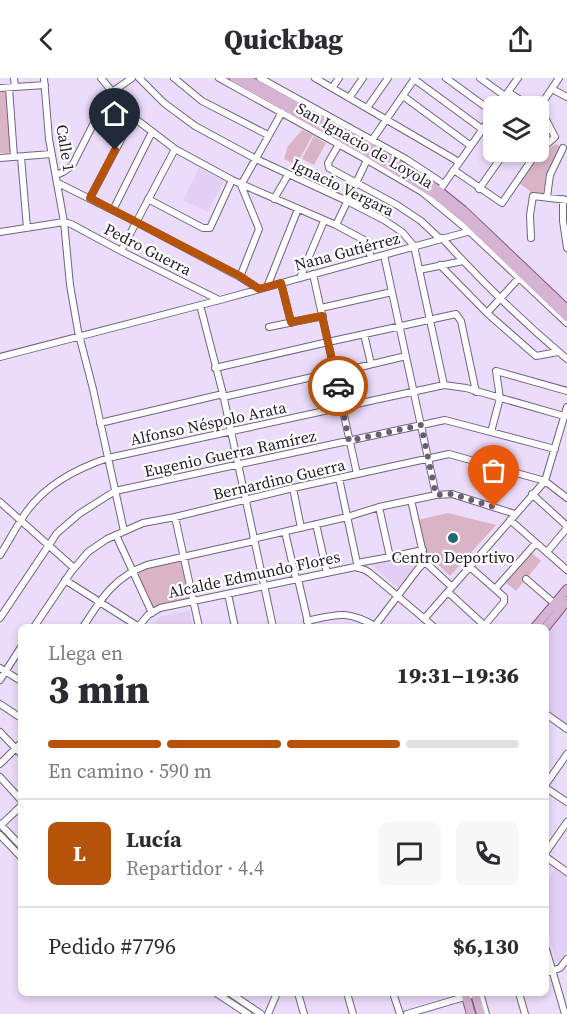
<!DOCTYPE html>
<html lang="es">
<meta charset="utf-8">
<style>
:root{--surface:#fff;--page:#f7f7f7;--text:#2b2b33;--muted:#7c7c81;--line:#e1e1e2;--accent:#b45309}
body{margin:0;font-family:"Source Serif 4",serif;background:var(--page);color:var(--text);height:100vh;display:flex;flex-direction:column;font-size:22px;white-space:nowrap}
*{box-sizing:border-box;margin:0}
p{font-size:20px;color:var(--muted)}
.icon{flex:none;width:33px;height:33px;fill:none;stroke:currentColor;stroke-width:2;stroke-linecap:round;stroke-linejoin:round}
.map{position:relative;flex:1;overflow:hidden}
.panel{position:absolute;left:18px;top:546px;width:531px;height:372px;display:flex;flex-direction:column;background:var(--surface);border-radius:9px;box-shadow:0 3px 9px #0003}
.panel>*{flex:none}
.controls{position:absolute;left:483px;top:18px;display:grid;gap:12px}
.controls a{display:grid;place-items:center;width:66px;height:66px;border-radius:9px;background:var(--surface);box-shadow:0 3px 9px #0003;font-size:30px}
.pin{position:absolute;display:grid;place-items:center;width:51px;height:51px;color:#fff;margin:-62px -26px;border-radius:50% 50% 50% 0;rotate:-45deg;box-shadow:0 0 6px #0007}
.pin .icon{rotate:45deg}
.courier{position:absolute;display:grid;place-items:center;width:60px;height:60px;margin:-30px;border:4px solid #b45309;border-radius:50%;background:#fff;color:#222;box-shadow:0 2px 8px #0007}
.summary em{font-style:normal;font-weight:800}
.summary div{display:flex;flex-direction:column-reverse}
.summary{display:flex;align-items:center;justify-content:space-between;height:102px;padding:0 30px}
h1{font-size:39px;font-weight:800;line-height:45px}
.bar{display:grid;grid-template-columns:repeat(4,1fr);gap:9px 6px;align-content:center;height:72px;padding:0 30px}
.bar i{height:8px;border-radius:4px;background:var(--line)}
.bar .on{background:var(--accent)}
.bar p{grid-column:span 4}
.line{display:flex;align-items:center;gap:15px;padding:0 30px;border-top:2px solid var(--line)}
.line div{flex:1}
.round{display:grid;place-items:center;flex:none;width:63px;height:63px;border-radius:9px;background:var(--page)}
header{display:flex;justify-content:space-between;align-items:center;height:78px;padding:0 30px;background:var(--surface);font-size:27px;font-weight:800}
.map>svg:first-child{display:block}
.built{fill:#e3cff5}
.green{fill:#dab4c5}
.lines{fill:none;stroke-linecap:round;stroke-linejoin:round}
.minor-casing{stroke:#71637e;stroke-width:8}
.major-casing{stroke:#855d84;stroke-width:10}
.minor{stroke:#fff;stroke-width:6}
.major{stroke:#d6b3d3;stroke-width:8}
.done{stroke:#695f71;stroke-width:6;stroke-dasharray:0 10.8}
.route{stroke:#b45309;stroke-width:8}
.poi-dot{fill:#206a74;stroke:#fff;stroke-width:2}
.labels{text-anchor:middle;dominant-baseline:central;stroke-width:4.5;stroke-linejoin:round;paint-order:stroke}
.street-label{font-size:16px;fill:#221c27;stroke:#fff}
.poi-label{font-size:16px;fill:#221c27;stroke:#fff}
</style>
<header><svg class="icon" aria-label="back" viewBox="0 0 24 24"><path d="M15 5l-7 7 7 7"/></svg>Quickbag<svg class="icon" aria-label="share" viewBox="0 0 24 24"><path d="M12 15V3M7 8l5-5 5 5M5 13v7h14v-7"/></svg></header>
<div class="map">
<svg width="567" height="936" viewBox="0 0 567 936">
<rect width="100%" height="100%" fill="#ecdcfb"/>
<path class="built" d="M199 90 224 103 208 134 183 122Z
M418 475 420 481 398 510 370 486Z
M567 531V646L546 632V555Z
M189 532 193 549H153L159 539Z
M555 791 567 799V874L560 885H557L546 848V806Z"/>
<path class="green" d="M5 11 7 13 10 73 8 75H1L0 74V12Z
M302 52 313 57 296 87 284 81 288 68Z
M314 58 326 65 314 87 302 81Z
M556 66 560 68C552 84 546 99 543 116L531 114 518 104 540 78Z
M448 435 496 447 450 498 425 473 418 442Z
M530 473 541 483 516 513 504 503Z
M178 481 182 482 190 518 189 520 164 525 156 529H151L136 497V493Z"/>
<g class="lines">
<g class="minor-casing">
<path id="minor" d="M14 0 15 9
M44 0 49 61 64 144 70 207 78 253 93 311 124 453
M101 0 133 39 175 71 232 102 336 147 366 163 371 180
M139 0 164 25 195 48 256 81 347 123 384 142 402 154 414 168 444 307
M174 0 202 23 268 57
M219 0 367 82 422 114 469 153 567 245
M260 0 406 81 444 106
M315 0 459 84
M446 0 494 35
M480 0 505 18
M414 1 482 51
M0 10 45 7
M9 10 14 79
M332 10 339 0
M552 11 567 19
M508 14 530 28
M403 18 471 68
M349 20 363 0
M498 28 518 0
M367 30 388 0
M538 31 559 0
M370 65 415 0
M339 66 328 85 329 90 397 127 421 143 440 161
M21 79 27 150
M0 80 51 76
M454 92 502 125 535 77 555 59 540 30
M56 97 63 94 72 88 106 21 112 14 132 0
M58 105 136 144 240 199 259 211
M241 107 282 34
M442 109 494 35
M479 111 505 74
M547 119 550 97 563 70
M90 120 133 39
M148 121 203 150H210L232 102
M274 121 288 97
M563 121V143L567 170
M113 132 152 54
M336 147 367 82
M0 154 64 144 71 146 121 173 219 222
M442 160C481 203 523 244 567 281
M531 160 530 137 533 118 567 122
M121 173 175 71
M384 177 436 417
M440 187 487 235 536 278 558 274
M419 192 463 183
M313 196 357 396
M240 199 259 151 241 107
M300 200 324 143
M281 205 291 245
M267 209 298 131
M200 227 223 316 273 549
M321 230 392 214
M487 235 518 201
M269 249 323 238
M364 256 371 286
M0 279 220 222 478 151
M215 290 328 264 456 236 461 243 476 314
M335 295 406 278
M223 319 335 294
M100 345 223 316
M491 354 500 320 496 293 567 313
M339 400 358 490
M293 410 301 450
M532 416 567 448
M411 422 425 484 452 509
M0 424 74 490
M379 429 390 479
M175 439 199 549
M510 442 567 492
M316 446 327 495
M285 454 296 501
M116 457 152 535
M253 461 347 439 379 429 436 417 452 416 515 436
M547 474 567 450
M0 477C9 463 17 447 27 433 46 407 78 390 108 380L444 307 466 310 564 338
M357 485 390 479 423 472
M470 489 504 519V524L483 549
M298 501 309 549
M526 501 555 526
M65 502 139 549
M495 511 536 465
M448 514 485 548
M228 516 235 549
M0 540 57 455 79 436 115 413 445 342 555 371
M424 541 545 403 567 329
M307 543C338 536 347 532 377 549
M34 549 71 494 88 474 107 461 143 445 175 439 293 410 449 376 545 403 567 420
M83 549C101 521 114 499 147 487L254 463
M138 549 148 537 160 530 355 489 365 492 370 495 434 549
M374 549 418 491 425 484
M0 590 21 603
M0 602 21 569
M0 626 21 640
M546 636 567 651
M0 654 21 676
M0 686 21 665
M0 699 21 722
M546 706 567 676
M546 710 567 724
M0 746 21 768
M1 747 21 728
M0 757 21 779
M546 774 567 744
M546 779 567 794
M546 871 565 936
M546 895 560 890 567 881
M216 915 248 936
M230 915 261 936
M298 915 304 936
M347 915 353 936
M393 915 400 936
M480 915 486 936
M519 915 525 936
M268 936 277 915
M407 936 478 915"/>
</g>
<g class="major-casing">
<path id="major" d="M234 0 359 70 436 117 460 136 567 239
M245 0 362 64 428 104 463 132 567 231
M535 549 567 511
M546 549 567 523
M465 915 471 936
M475 915 481 936"/>
</g>
<use href="#minor" class="minor"/>
<use href="#major" class="major"/>
</g>
<g class="lines">
<path class="done" d="M338 308 349 363 421 347 436 417 452 416 494 429"/>
<path class="route" d="M115 72 90 120 240 198 259 211 281 205 291 244 322 238 338 308"/>
</g>
<circle class="poi-dot" cx="453" cy="460" r="6"/>
<g class="labels">
<g class="street-label">
<text transform="translate(365 67) rotate(30)">San Ignacio de Loyola</text>
<text transform="translate(66 70) rotate(81)">Calle 1</text>
<text transform="translate(343 109) rotate(26)">Ignacio Vergara</text>
<text transform="translate(148 171) rotate(27)">Pedro Guerra</text>
<text transform="translate(347 173) rotate(-15)">Nana Gutiérrez</text>
<text transform="translate(208 345) rotate(-12)">Alfonso Néspolo Arata</text>
<text transform="translate(230 375) rotate(-12)">Eugenio Guerra Ramírez</text>
<text transform="translate(279 401) rotate(-13)">Bernardino Guerra</text>
<text transform="translate(254 496) rotate(-12)">Alcalde Edmundo Flores</text>
</g>
<g class="poi-label">
<text x="453" y="479">Centro Deportivo</text>
</g>
</g>
</svg>
<div class="controls">
<a><svg class="icon" aria-label="layers" viewBox="0 0 24 24"><path d="M12 4l9 5-9 5-9-5zM3 14l9 5 9-5"/></svg></a>
</div>
<div class="pin" style="left:494px;top:429px;background:#ea580c"><svg class="icon" aria-label="bag" viewBox="0 0 24 24"><path d="M5 8h14l-1 12H6zM9 8a3 3 0 0 1 6 0"/></svg></div>
<div class="pin" style="left:115px;top:72px;background:#1f2937"><svg class="icon" aria-label="home" viewBox="0 0 24 24"><path d="M3 11l9-7 9 7M6 9v11h12V9"/></svg></div>
<div class="courier" style="left:338px;top:308px"><svg class="icon" aria-label="car" viewBox="0 0 24 24"><path d="M5 17H2v-5l4-1 3-4h7l3 4 3 1v5h-3M9 17h6M6 11h13"/><circle cx="7" cy="17" r="2"/><circle cx="17" cy="17" r="2"/></svg></div>
<section class="panel">
<div class="summary"><div><h1>3 min</h1><p>Llega en</p></div><em>19:31–19:36</em></div>
<div class="bar"><i class="on"></i><i class="on"></i><i class="on"></i><i></i><p>En camino · 590 m</p></div>
<div class="line" style="height:108px"><b class="round" style="background:var(--accent);color:#fff">L</b><div><b>Lucía</b><p>Repartidor · 4.4</p></div><a class="round"><svg class="icon" aria-label="chat" viewBox="0 0 24 24"><path d="M4 5h16v11H9l-5 4z"/></svg></a><a class="round"><svg class="icon" aria-label="phone" viewBox="0 0 24 24"><path d="M5 4h4l2 5-3 2q2 4 5 5l2-3 5 2v4C11 20 4 13 5 4z"/></svg></a></div>
<div class="line" style="height:78px"><div>Pedido #7796</div><b>$6,130</b></div>
</section>
</div>
